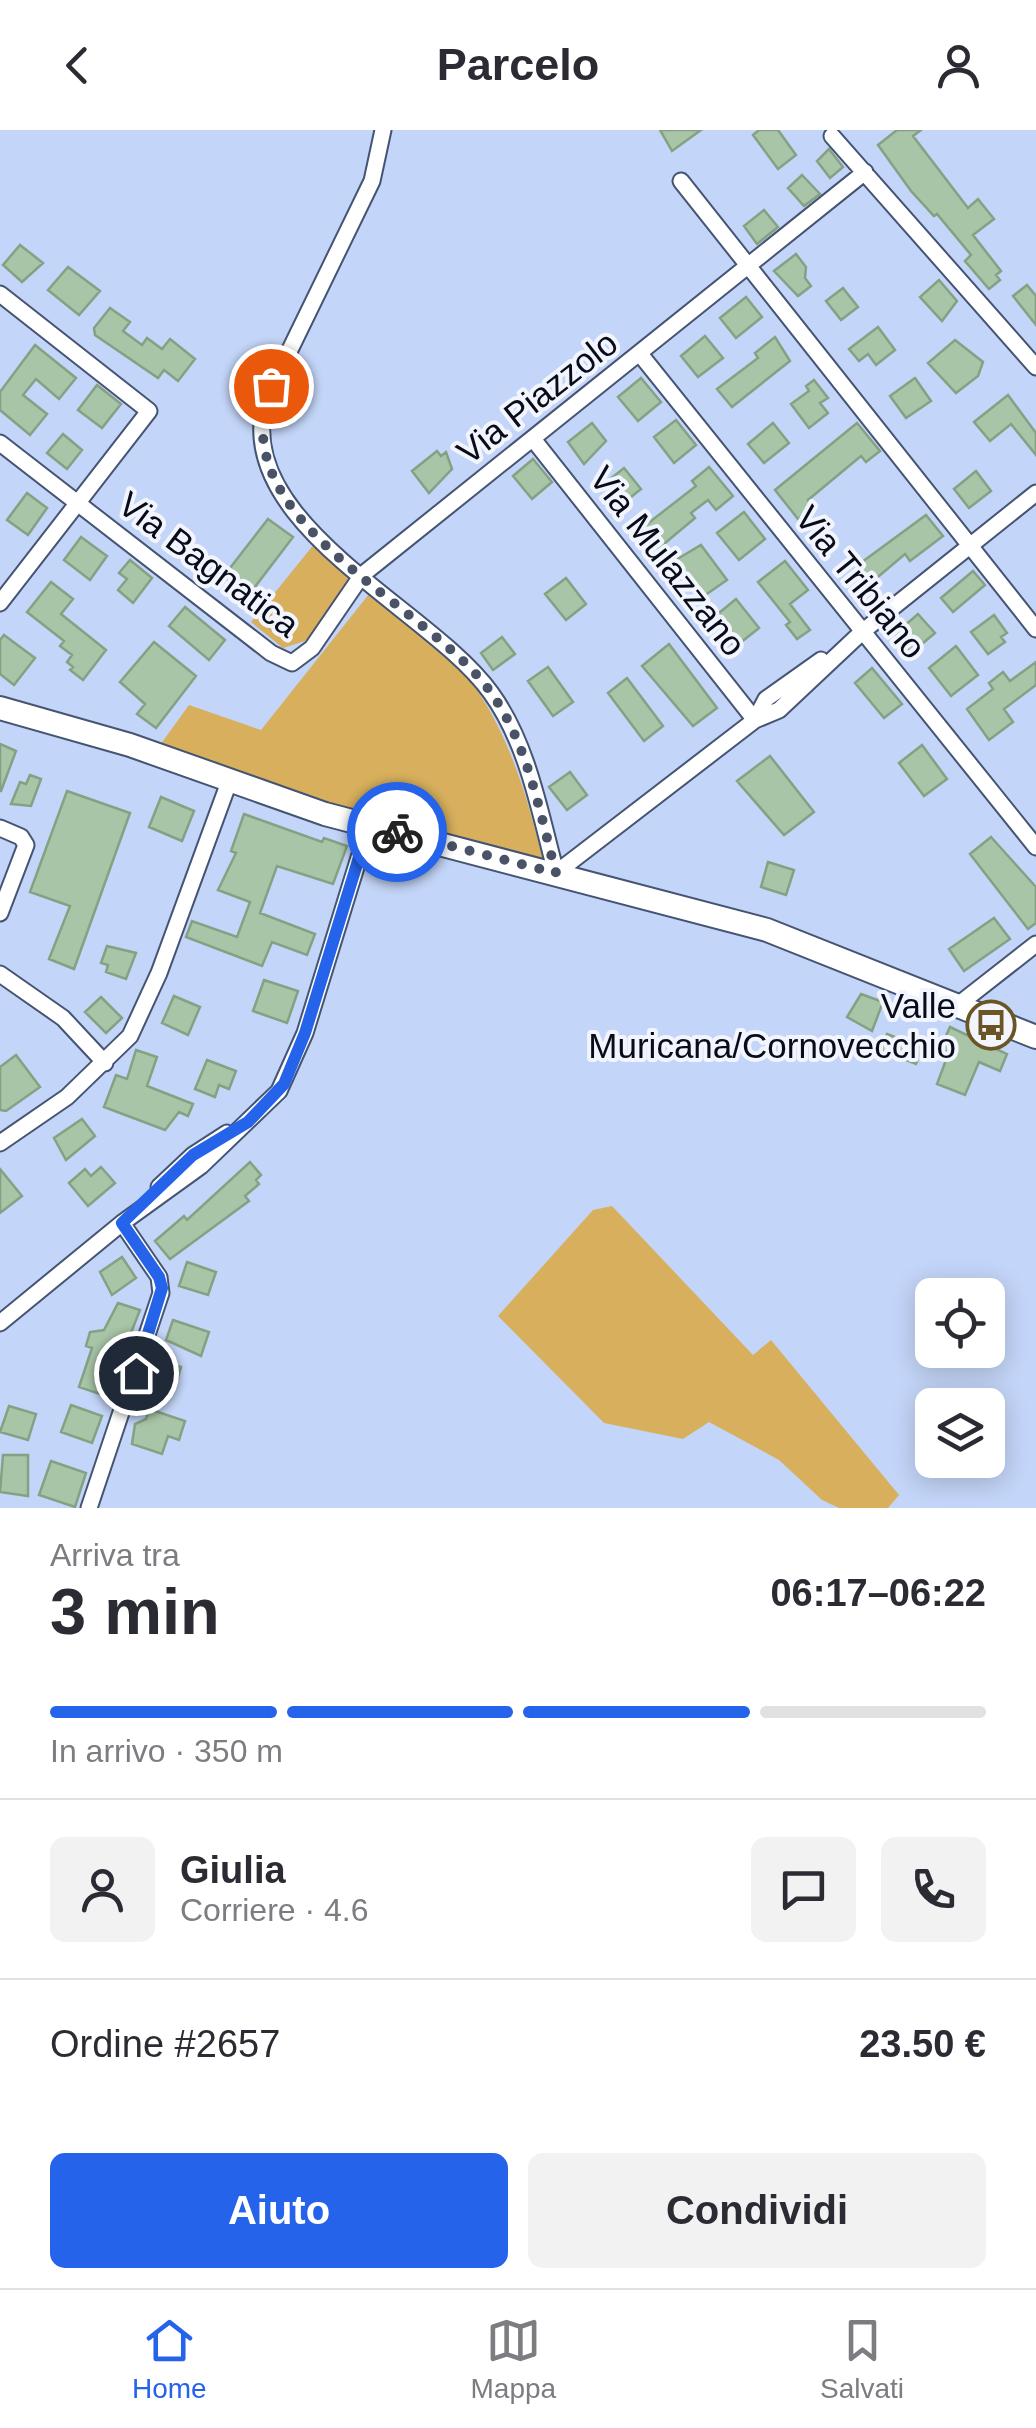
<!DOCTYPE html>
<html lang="it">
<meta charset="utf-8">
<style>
:root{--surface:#fff;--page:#f2f2f3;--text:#2b2b33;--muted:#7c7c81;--line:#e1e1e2;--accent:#2563eb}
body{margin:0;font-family:Arial,sans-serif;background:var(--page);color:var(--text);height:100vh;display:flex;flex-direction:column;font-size:38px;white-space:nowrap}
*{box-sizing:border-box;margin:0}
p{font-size:32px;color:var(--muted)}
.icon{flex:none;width:55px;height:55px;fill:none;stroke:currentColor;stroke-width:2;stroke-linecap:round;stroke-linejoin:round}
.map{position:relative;height:1378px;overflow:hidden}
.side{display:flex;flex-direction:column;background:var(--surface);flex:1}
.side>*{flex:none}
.controls{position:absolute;left:915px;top:1148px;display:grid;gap:20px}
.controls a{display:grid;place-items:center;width:90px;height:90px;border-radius:15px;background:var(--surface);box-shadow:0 5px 25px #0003;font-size:50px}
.pin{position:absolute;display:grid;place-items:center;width:85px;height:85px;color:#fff;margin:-42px;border:5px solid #fff;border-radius:50%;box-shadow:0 2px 10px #0007}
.courier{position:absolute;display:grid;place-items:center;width:100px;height:100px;margin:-50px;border:8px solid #2563eb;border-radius:50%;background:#fff;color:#222;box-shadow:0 2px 12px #0007}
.headline em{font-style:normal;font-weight:700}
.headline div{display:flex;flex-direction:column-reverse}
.headline{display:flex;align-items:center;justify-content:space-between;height:170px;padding:0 50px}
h1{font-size:65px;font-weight:700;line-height:75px}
.bar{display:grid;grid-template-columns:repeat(4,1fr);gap:15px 10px;align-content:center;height:120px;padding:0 50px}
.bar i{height:12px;border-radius:8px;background:var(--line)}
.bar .selected{background:var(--accent)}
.bar p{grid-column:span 4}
.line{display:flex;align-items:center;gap:25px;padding:0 50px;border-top:2px solid var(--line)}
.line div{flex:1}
.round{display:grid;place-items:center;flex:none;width:105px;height:105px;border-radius:15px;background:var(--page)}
.action{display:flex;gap:20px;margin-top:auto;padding:20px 50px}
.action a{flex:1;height:115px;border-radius:15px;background:var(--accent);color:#fff;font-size:40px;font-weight:700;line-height:115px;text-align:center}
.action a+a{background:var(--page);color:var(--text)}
header{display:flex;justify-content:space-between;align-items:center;height:130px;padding:0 50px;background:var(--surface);font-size:45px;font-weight:700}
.tab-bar{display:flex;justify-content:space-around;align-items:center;height:140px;border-top:2px solid var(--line);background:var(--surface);font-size:28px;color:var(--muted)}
.tab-bar a{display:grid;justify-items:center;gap:5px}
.tab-bar .selected{color:var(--accent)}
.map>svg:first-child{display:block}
.green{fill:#d8b05d}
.building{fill:#a8c5a7;stroke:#85a184;stroke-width:2.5}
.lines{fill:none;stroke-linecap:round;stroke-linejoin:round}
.street-casing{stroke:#455472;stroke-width:19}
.secondary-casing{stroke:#455472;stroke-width:26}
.street{stroke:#fff;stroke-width:15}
.secondary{stroke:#fff;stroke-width:22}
.done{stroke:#495266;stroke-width:10;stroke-dasharray:0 18}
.route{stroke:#2563eb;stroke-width:12}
.labels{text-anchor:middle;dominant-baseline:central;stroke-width:8;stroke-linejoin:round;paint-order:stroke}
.street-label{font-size:35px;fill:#070c18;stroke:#f2f5fd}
.poi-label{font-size:35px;fill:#070c18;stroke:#f2f5fd;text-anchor:end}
</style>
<header><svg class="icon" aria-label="back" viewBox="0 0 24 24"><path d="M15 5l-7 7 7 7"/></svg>Parcelo<svg class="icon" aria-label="person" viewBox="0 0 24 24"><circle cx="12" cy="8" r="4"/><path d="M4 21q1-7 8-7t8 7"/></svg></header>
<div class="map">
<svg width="1036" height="1378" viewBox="0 0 1036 1378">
<rect width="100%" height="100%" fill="#c3d5f8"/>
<path class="green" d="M315 413 356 449 305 511 283 518 251 492Z
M369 464C480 522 515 616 543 730L329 676 160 615 189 575 261 600Z
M612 1076 753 1225 771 1210 899 1365 888 1378H839L822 1370 779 1330 709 1292 683 1309 604 1293 498 1186 593 1080Z"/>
<path class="building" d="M660 0H701L672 21Z
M759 0H778L796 25 778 39 753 5Z
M897 0H921L913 6 968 78 978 69 994 89 973 105 1001 141 996 145 1000 150 989 159 965 131 971 125 937 84 934 86 911 61 878 15Z
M829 19 843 37 830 48 817 31Z
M802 45 820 64 804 76 788 58Z
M764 80 778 97 757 114 744 96Z
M20 115 43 133 22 152 3 135Z
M796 124 806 137 805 148 811 156 798 166 774 141Z
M68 137 100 161 79 185 48 160Z
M939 150 957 171 942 191 920 167Z
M1027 155 1036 166V195L1013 166Z
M843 158 858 177 841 190 826 171Z
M746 167 762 187 736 208 720 188Z
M110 178 130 192 123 201 142 215 147 208 162 219 170 209 195 229 178 251 164 240 158 248 95 205 94 198Z
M878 197 895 220 876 235 868 224 859 231 849 219Z
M705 206 723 228 698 247 681 226Z
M775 207 790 231 732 277 717 259 758 228 755 223Z
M955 210 983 232 978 246 956 263 928 233Z
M35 215 76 248 59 269 36 249 23 265 47 284 30 305 0 280V262Z
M641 248 661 272 638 291 618 267Z
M915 248 931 271 906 288 890 266Z
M814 250 828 268 820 273 828 283 809 298 791 274 809 261 806 256Z
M97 255 121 274 102 298 78 280Z
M1008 265 1036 303V325L1011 294 990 311 974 292Z
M676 290 696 315 674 333 654 307Z
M592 293 606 311 584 334 568 312Z
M773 293 789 313 764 333 748 314Z
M857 293 880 321 866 332 861 326 808 370 813 377 798 389 775 360Z
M63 304 82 320 67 339 47 323Z
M437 321 441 326 446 322 452 339 429 363 412 341Z
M533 329 552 352 532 369 513 346Z
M709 337 733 366 716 380 708 370 691 383 695 388 658 419 642 398 696 356 692 351Z
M624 338 641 359 621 375 604 354Z
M976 341 991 361 969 378 954 359Z
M27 363 47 378 28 405 7 390Z
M744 382 765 409 739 430 717 403Z
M926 385 943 406 910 431 905 424 872 452 858 435Z
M268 389 293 407 248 466 223 447Z
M81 407 107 426 90 450 64 430Z
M701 415 727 450 701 468 674 431Z
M130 430 152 448 133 473 118 460 127 449 119 443Z
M785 431 808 460 790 474 810 500 797 509 786 495 790 492 758 452Z
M973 441 985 455 953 482 941 468Z
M566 448 586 474 566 490 545 464Z
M51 452 73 469 61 484 106 520 83 550 70 540 73 537 67 532 72 525 60 516 64 511 27 482Z
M736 469 759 498 735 517 722 502 729 496 719 483Z
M185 477 225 510 209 530 169 496Z
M918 484 935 503 911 523 895 504Z
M994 485 1007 503 1001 507 1005 512 988 524 971 502Z
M4 505 35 528 14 555 0 544V510Z
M502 507 515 524 493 540 481 523Z
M154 512 196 546 156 598 137 584 145 574 120 552Z
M669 514 717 578 693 596 642 536Z
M956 516 978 545 951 566 929 538Z
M1036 532V555L1004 579 1013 592 989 610 967 579 993 559 989 553 1003 542 1010 551Z
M548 537 573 572 553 586 528 551Z
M872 538 902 574 884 588 855 553Z
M627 548 663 596 644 611 608 563Z
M0 614 16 621 1 661H0Z
M922 615 947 649 924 666 899 633Z
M770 626 814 682 784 705 737 651Z
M570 642 587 665 567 680 549 657Z
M30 645 41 649 31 676 11 674 20 652 26 654Z
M67 661 130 683 74 839 49 829 70 776 30 762Z
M161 667 194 681 182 711 149 697Z
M244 684 322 712 324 708 347 716 333 754 277 736 260 783 315 804 307 825 272 812 262 836 186 807 192 791 237 807 250 772 218 760 236 723 231 721Z
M991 707 1036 757V793L1028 799 970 724Z
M768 732 794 740 786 765 761 757Z
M994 788 1010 809 964 841 949 819Z
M107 816 136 823 126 849 106 842 108 835 101 833Z
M264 850 298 861 287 893 253 881Z
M861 864 883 872 872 901 847 887Z
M174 866 200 877 188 905 162 893Z
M101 867 122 888 106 903 85 882Z
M950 897 1007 924 1000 941 979 932 965 965 937 954 949 922 940 919Z
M887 904 922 918 916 934 880 920Z
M136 920 157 927 147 956 193 974 188 986 179 982 165 1000 104 977 116 945 127 949Z
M16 925 40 957 6 981 0 980V937Z
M207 930 236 941 229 959 219 955 215 967 195 959Z
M82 989 95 1006 66 1030 54 1008Z
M250 1032 261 1045 256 1050 259 1054 245 1066 249 1071 170 1129 155 1111 184 1086 187 1090Z
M101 1037 115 1053 88 1076 69 1053 85 1039 91 1046Z
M0 1039 22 1066 0 1083Z
M122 1127 136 1148 112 1165 100 1142Z
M187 1132 216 1142 208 1165 179 1156Z
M118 1173 140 1180 106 1266 79 1257 92 1218 86 1216 90 1202 104 1200Z
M173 1190 209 1202 201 1226 166 1210Z
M154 1228 181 1237 174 1261 147 1252Z
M71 1275 102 1286 92 1313 61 1302Z
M9 1276 36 1284 28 1310 0 1302Z
M149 1279 185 1291 179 1310 168 1306 162 1324 132 1314 135 1294 146 1289Z
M3 1325H28V1366L0 1362Z
M51 1331 86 1343 75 1377 39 1365Z"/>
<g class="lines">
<g class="street-casing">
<path id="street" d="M383 0 372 51 267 267C226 392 431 478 491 563 528 614 540 683 556 743L755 590 779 580 862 502 1036 363
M832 6 1036 237
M681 51 1036 499
M0 164 149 281 0 473
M640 224 1036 717
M533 309 755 590
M0 313 271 523 292 533 312 518 362 445 865 42
M755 590 766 569 821 530
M0 698 21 707 26 715 0 783
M0 844 63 888 105 933
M958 875 1036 814
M0 1013 67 967 130 906 159 843 229 652
M159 1057 193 1025 227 1003
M0 1193 122 1093 201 1036 279 961 305 903 369 695
M89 1378 161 1163 159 1147 122 1093"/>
</g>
<g class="secondary-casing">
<path id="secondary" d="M0 578 130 615 325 684 767 800 1036 907"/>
</g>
<use href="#street" class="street"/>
<use href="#secondary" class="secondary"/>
</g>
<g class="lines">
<path class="done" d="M271 256C219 393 428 472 492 564 528 615 540 684 556 743L397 702"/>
<path class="route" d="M136 1243 162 1158 159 1147 122 1093 193 1025 248 992 284 954 305 903 369 695 397 702"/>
</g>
<defs>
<g id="bus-ring" transform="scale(2.5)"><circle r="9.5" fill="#f2f5fd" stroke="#6c5525" stroke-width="1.5"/><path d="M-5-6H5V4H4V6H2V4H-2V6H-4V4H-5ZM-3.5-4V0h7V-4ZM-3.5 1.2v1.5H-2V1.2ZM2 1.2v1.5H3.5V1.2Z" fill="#6c5525"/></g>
</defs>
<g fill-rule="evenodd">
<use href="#bus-ring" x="991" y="895"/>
</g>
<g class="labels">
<g class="street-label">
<text transform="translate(537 267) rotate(-38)">Via Piazzolo</text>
<text transform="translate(668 431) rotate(52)">Via Mulazzano</text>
<text transform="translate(209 434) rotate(37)">Via Bagnatica</text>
<text transform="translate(861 452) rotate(51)">Via Tribiano</text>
</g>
<g class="poi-label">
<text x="956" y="875">Valle<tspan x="956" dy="40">Muricana/Cornovecchio</tspan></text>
</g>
</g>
</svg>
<div class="controls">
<a><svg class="icon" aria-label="locate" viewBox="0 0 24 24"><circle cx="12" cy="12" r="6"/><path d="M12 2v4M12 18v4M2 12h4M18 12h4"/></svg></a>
<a><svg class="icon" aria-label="layers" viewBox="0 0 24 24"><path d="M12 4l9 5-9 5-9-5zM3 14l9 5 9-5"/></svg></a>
</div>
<div class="pin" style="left:271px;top:256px;background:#ea580c"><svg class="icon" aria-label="bag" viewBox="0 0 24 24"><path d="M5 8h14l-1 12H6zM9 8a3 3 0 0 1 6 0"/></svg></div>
<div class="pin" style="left:136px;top:1243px;background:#1f2937"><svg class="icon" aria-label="home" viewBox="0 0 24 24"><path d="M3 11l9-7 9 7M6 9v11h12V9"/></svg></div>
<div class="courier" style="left:397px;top:702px"><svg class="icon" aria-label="bike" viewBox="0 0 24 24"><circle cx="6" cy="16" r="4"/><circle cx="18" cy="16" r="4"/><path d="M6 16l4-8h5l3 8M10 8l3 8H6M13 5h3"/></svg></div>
</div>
<section class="side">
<div class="headline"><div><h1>3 min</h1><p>Arriva tra</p></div><em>06:17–06:22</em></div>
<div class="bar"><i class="selected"></i><i class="selected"></i><i class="selected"></i><i></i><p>In arrivo · 350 m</p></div>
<div class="line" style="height:180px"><a class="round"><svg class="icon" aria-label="person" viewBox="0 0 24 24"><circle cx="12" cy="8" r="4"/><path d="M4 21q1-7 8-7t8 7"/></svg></a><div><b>Giulia</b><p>Corriere · 4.6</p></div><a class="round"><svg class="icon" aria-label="chat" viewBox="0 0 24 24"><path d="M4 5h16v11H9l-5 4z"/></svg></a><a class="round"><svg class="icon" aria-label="phone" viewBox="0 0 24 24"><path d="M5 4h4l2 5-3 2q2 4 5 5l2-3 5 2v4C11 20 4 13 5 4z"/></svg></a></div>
<div class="line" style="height:130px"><div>Ordine #2657</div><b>23.50 €</b></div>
<div class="action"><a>Aiuto</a><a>Condividi</a></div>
</section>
<nav class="tab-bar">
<a class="selected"><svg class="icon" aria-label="home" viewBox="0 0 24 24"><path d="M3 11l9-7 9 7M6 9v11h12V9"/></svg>Home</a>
<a><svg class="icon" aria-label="map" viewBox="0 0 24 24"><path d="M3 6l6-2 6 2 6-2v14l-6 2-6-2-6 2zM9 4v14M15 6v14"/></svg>Mappa</a>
<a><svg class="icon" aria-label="saved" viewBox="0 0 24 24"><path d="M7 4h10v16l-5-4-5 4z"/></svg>Salvati</a>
</nav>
